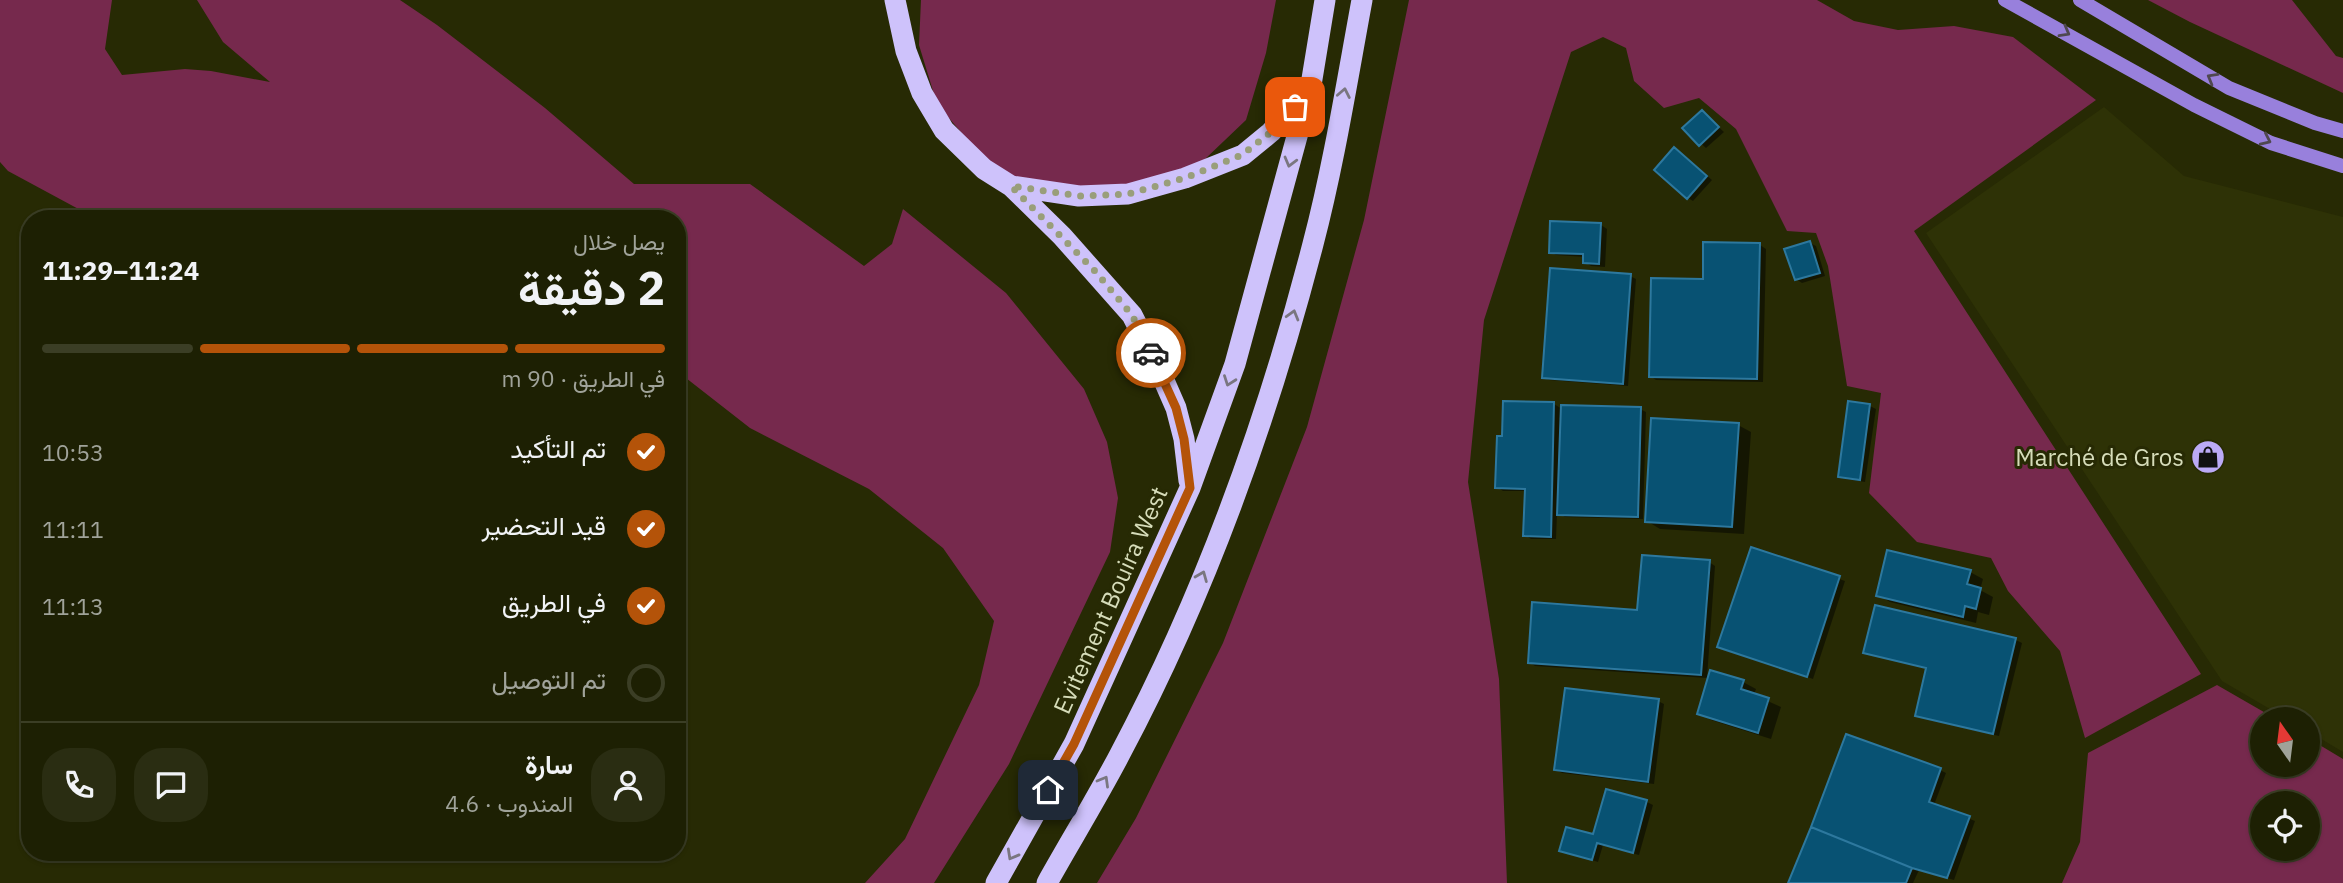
<!DOCTYPE html>
<html lang="ar">
<meta charset="utf-8">
<style>
:root{--surface:#1d2003;--page:#2a2d12;--text:#f1f3f6;--muted:#a0a39a;--line:#3b3e25;--accent:#b45309}
body{margin:0;font-family:"IBM Plex Sans",Vazirmatn,sans-serif;background:var(--page);color:var(--text);direction:rtl;height:100vh;display:flex;flex-direction:column;font-size:26px;white-space:nowrap}
*{box-sizing:border-box;margin:0}
p{font-size:23px;color:var(--muted)}
.icon{flex:none;width:38px;height:38px;fill:none;stroke:currentColor;stroke-width:2;stroke-linecap:round;stroke-linejoin:round}
.map{position:relative;flex:1;overflow:hidden;direction:ltr}
.side{position:absolute;left:21px;top:210px;width:665px;height:651px;display:flex;flex-direction:column;background:var(--surface);border-radius:28px;box-shadow:0 2px 5px #0004,0 0 0 2px var(--line);direction:rtl}
.side>*{flex:none}
.needle{width:46px;rotate:346deg}
.fabs{position:absolute;left:2250px;top:707px;display:grid;gap:14px}
.fabs a{display:grid;place-items:center;width:70px;height:70px;border-radius:50%;background:var(--surface);box-shadow:0 2px 5px #0004,0 0 0 2px var(--line);font-size:35px}
.pin{position:absolute;display:grid;place-items:center;width:60px;height:60px;color:#fff;margin:-30px;border-radius:14px;box-shadow:0 4px 10px #0006}
.courier{position:absolute;display:grid;place-items:center;width:70px;height:70px;margin:-35px;border:5px solid #b45309;border-radius:50%;background:#fff;color:#222;box-shadow:0 2px 9px #0007}
.summary em{font-style:normal;font-weight:700}
.summary div{display:flex;flex-direction:column-reverse}
.summary{display:flex;align-items:center;justify-content:space-between;height:119px;padding:0 21px}
h1{font-size:46px;font-weight:700;line-height:52px}
.bar{display:grid;grid-template-columns:repeat(4,1fr);gap:10px 7px;align-content:center;height:84px;padding:0 21px}
.bar i{height:9px;border-radius:5px;background:var(--line)}
.bar .on{background:var(--accent)}
.bar p{grid-column:span 4}
.line{display:flex;align-items:center;gap:18px;padding:0 21px;border-top:2px solid var(--line)}
.line div{flex:1}
.round{display:grid;place-items:center;flex:none;width:74px;height:74px;border-radius:28px;background:var(--page)}
ol{padding:0 21px;list-style:none}
li{display:flex;align-items:center;gap:21px;height:77px}
li p{margin-inline-start:auto}
li .icon{padding:7px;border-radius:50%;background:var(--accent);color:#fff;stroke-width:4}
li:last-child{color:var(--muted)}
li i{width:38px;height:38px;border:4px solid var(--line);border-radius:50%}
.map>svg:first-child{display:block}
.built{fill:#2e3206}
.green{fill:#76294d;fill-rule:evenodd}
.shadow{fill:#0007}
.building{fill:#085273;stroke:#2d789e;stroke-width:2}
.lines{fill:none;stroke-linecap:round;stroke-linejoin:round}
.secondary{stroke:#9880dc;stroke-width:14}
.highway{stroke:#cec2fb;stroke-width:21}
.oneway{stroke:#4f4850}
.oneway2{stroke:#7a7680}
.done{stroke:#999e7a;stroke-width:7;stroke-dasharray:0 12.6}
.route{stroke:#b45309;stroke-width:9}
.labels{text-anchor:middle;dominant-baseline:central;stroke-width:6;stroke-linejoin:round;paint-order:stroke}
.poi-label{font-size:24px;fill:#d6dcb9;stroke:#272a04;text-anchor:end}
.street-label{font-size:24px;fill:#d6dcb9;stroke:#272a04}
</style>
<div class="map">
<svg width="2343" height="883" viewBox="0 0 2343 883">
<rect width="100%" height="100%" fill="#272a04"/>
<path class="built" d="M2104 107 2184 176 2343 217V752L2308 731V719H2287L2222 681 1926 233Z"/>
<path class="green" d="M0 0H112L105 49 122 75 185 69 211 71 270 82 223 42 197 0H400L437 25 545 108 634 184H750L864 266 892 244 903 209 1006 293 1084 389 1107 442 1118 498 1110 552 1009 764 934 883H865L905 839 979 685 994 621 943 548 869 489 750 428 677 371V219H97L8 171 0 162Z
M921 0H1276L1266 53 1246 120 1203 161 1148 182 1100 193 1036 190 983 158 937 104 919 45Z
M1409 0H1817L1854 21 1898 30 1954 26 2013 37 2096 100 1914 231 2201 674 2085 738 2060 651 2008 591 1991 558 1917 542 1869 493 1881 393 1847 386 1828 266 1816 233 1787 231 1736 129 1699 98 1664 108 1634 81 1626 48 1603 37 1571 52 1484 320 1468 482 1499 679 1507 883H1097L1136 818 1223 643 1307 427 1364 220Z
M2148 0H2292L2336 56 2343 58V93L2190 22Z
M2217 685 2276 719H2263V765H2308V738L2343 759V883H2062L2080 842 2088 753ZM2263 803H2308V849H2263Z"/>
<path class="shadow" d="M1702 112 1724 132 1706 148 1685 129Z
M1675 149 1712 180 1693 201 1688 198Z
M1601 225 1607 229 1605 267 1591 266 1585 262V257L1556 255 1550 252Z
M1810 243 1816 246 1825 276 1802 283 1796 279Z
M1760 245 1766 249 1763 382 1656 380 1650 376 1704 281Z
M1630 276 1636 279 1628 386 1549 380 1543 377Z
M1850 403 1870 406 1876 409 1865 482 1846 479 1840 476Z
M1554 404 1562 409H1640L1646 412 1643 519 1565 517 1557 513 1556 539H1531L1525 535 1527 491H1503L1497 487 1504 438Z
M1738 425 1751 432 1744 534 1660 529 1647 521Z
M1752 549 1845 581 1813 679 1720 647Z
M1709 562 1715 566 1707 678 1535 666 1529 662 1639 612Z
M1970 572 1983 579 1980 590 1993 597 1989 615 1978 612 1976 623 1890 602 1878 595Z
M1876 607 2016 640 2022 643 1999 736 1923 718 1917 715 1928 669 1865 652Z
M1712 672 1743 682 1756 689 1754 695 1781 707 1771 739 1711 720 1699 713Z
M1658 701 1664 704 1654 784 1562 773 1556 770Z
M1940 770 1946 773 1934 805 1975 821 1954 880 1919 870 1913 883H1790Z
M1647 802 1653 805 1639 855 1603 845 1598 862 1561 850 1595 836Z"/>
<path class="building" d="M1702 110 1719 127 1699 146 1682 128Z
M1674 147 1707 176 1687 199 1654 170Z
M1550 221 1601 223 1599 264 1583 263V254L1549 253Z
M1810 241 1820 273 1795 280 1784 249Z
M1703 242 1760 243 1757 379 1649 377 1651 278 1703 279Z
M1550 268 1631 274 1623 384 1542 378Z
M1503 401 1554 402 1551 537 1523 536 1525 489 1495 488 1497 436H1502Z
M1848 401 1870 404 1860 480 1838 477Z
M1561 405 1641 407 1638 517 1557 515Z
M1651 418 1739 423 1732 527 1645 522Z
M1751 547 1840 576 1807 677 1717 647Z
M1887 550 1971 570 1967 584 1981 588 1976 609 1965 606 1963 617 1876 596Z
M1642 555 1710 560 1701 675 1528 663 1532 602 1637 610Z
M1875 605 2016 638 1993 734 1915 716 1926 668 1863 653Z
M1710 670 1744 680 1741 689 1769 698 1758 733 1697 714Z
M1565 688 1659 699 1648 782 1554 770Z
M1846 734 1941 768 1929 802 1970 816 1947 878 1912 868 1811 827Z
M1606 789 1647 800 1633 853 1597 843 1592 860 1559 851 1566 827 1593 834Z
M1811 827 1912 868 1906 883H1788Z"/>
<g class="lines">
<path class="secondary" d="M2005 0 2194 105 2271 143 2343 166
M2080 0 2229 88 2315 123 2343 131"/>
<path class="highway" d="M895 0 906 51 922 93 944 130 984 169 1011 186 1062 236 1132 315 1155 360 1176 408 1184 439 1189 481
M1011 186 1079 196 1128 194 1185 178 1243 155 1271 132 1306 92
M996 883 1074 744 1190 488 1235 364 1311 85 1325 0
M1047 883C1071 840 1097 798 1120 754 1204 596 1268 418 1313 244 1334 164 1347 81 1362 0"/>
</g>
<defs><path id="oneway-chevron" d="M-2-3.5L2.5 0L-2 3.5" fill="none" stroke-width="1.6" stroke-linecap="round" stroke-linejoin="round" transform="scale(1.75)"/></defs>
<g class="oneway">
<use href="#oneway-chevron" transform="translate(2065 32) rotate(29)"/>
<use href="#oneway-chevron" transform="translate(2212 78) rotate(-150)"/>
<use href="#oneway-chevron" transform="translate(2266 140) rotate(25)"/>
</g>
<g class="oneway2">
<use href="#oneway-chevron" transform="translate(1344 93) rotate(-79)"/>
<use href="#oneway-chevron" transform="translate(1290 162) rotate(105)"/>
<use href="#oneway-chevron" transform="translate(1293 315) rotate(-74)"/>
<use href="#oneway-chevron" transform="translate(1229 381) rotate(110)"/>
<use href="#oneway-chevron" transform="translate(1202 576) rotate(-68)"/>
<use href="#oneway-chevron" transform="translate(1104 781) rotate(-60)"/>
<use href="#oneway-chevron" transform="translate(1012 855) rotate(119)"/>
</g>
<g class="lines">
<path class="done" d="M1151 353 1132 315 1095 271 1011 186 1080 196 1128 194 1185 178 1242 155 1271 132 1295 107"/>
<path class="route" d="M1048 790 1074 744 1190 488 1184 439 1176 408 1151 353"/>
</g>
<defs>
<g id="shop-disc" transform="scale(1.75)"><circle r="9.5" fill="#bbaaf6" stroke="#272a04"/><path d="M-5-2.5h2.3a2.7 3.5 0 0 1 5.4 0H5L5.5 6h-11ZM-1.5-2.5h3a1.5 2.3 0 0 0-3 0Z" fill="#111"/></g>
</defs>
<g fill-rule="evenodd">
<use href="#shop-disc" x="2208" y="457"/>
</g>
<g class="labels">
<g class="poi-label">
<text x="2184" y="457">Marché de Gros</text>
</g>
<g class="street-label">
<text transform="translate(1110 600) rotate(-66)">Evitement Bouira West</text>
</g>
</g>
</svg>
<div class="fabs">
<a><svg class="needle" viewBox="-14 -14 28 28"><path d="M0-13l5 13h-10z" fill="#e53935"/><path d="M0 13l5-13h-10z" fill="#a0a39a"/></svg></a>
<a><svg class="icon" aria-label="locate" viewBox="0 0 24 24"><circle cx="12" cy="12" r="6"/><path d="M12 2v4M12 18v4M2 12h4M18 12h4"/></svg></a>
</div>
<div class="pin" style="left:1295px;top:107px;background:#ea580c"><svg class="icon" aria-label="bag" viewBox="0 0 24 24"><path d="M5 8h14l-1 12H6zM9 8a3 3 0 0 1 6 0"/></svg></div>
<div class="pin" style="left:1048px;top:790px;background:#1f2937"><svg class="icon" aria-label="home" viewBox="0 0 24 24"><path d="M3 11l9-7 9 7M6 9v11h12V9"/></svg></div>
<div class="courier" style="left:1151px;top:353px"><svg class="icon" aria-label="car" viewBox="0 0 24 24"><path d="M5 17H2v-5l4-1 3-4h7l3 4 3 1v5h-3M9 17h6M6 11h13"/><circle cx="7" cy="17" r="2"/><circle cx="17" cy="17" r="2"/></svg></div>
<section class="side">
<div class="summary"><div><h1>2 دقيقة</h1><p>يصل خلال</p></div><em>11:24–11:29</em></div>
<div class="bar"><i class="on"></i><i class="on"></i><i class="on"></i><i></i><p>في الطريق · 90 m</p></div>
<ol>
<li><svg class="icon" aria-label="check" viewBox="0 0 24 24"><path d="M5 12l5 5 9-10"/></svg>تم التأكيد<p>10:53</p></li>
<li><svg class="icon" aria-label="check" viewBox="0 0 24 24"><path d="M5 12l5 5 9-10"/></svg>قيد التحضير<p>11:11</p></li>
<li><svg class="icon" aria-label="check" viewBox="0 0 24 24"><path d="M5 12l5 5 9-10"/></svg>في الطريق<p>11:13</p></li>
<li><i></i>تم التوصيل</li>
</ol>
<div class="line" style="height:126px"><a class="round"><svg class="icon" aria-label="person" viewBox="0 0 24 24"><circle cx="12" cy="8" r="4"/><path d="M4 21q1-7 8-7t8 7"/></svg></a><div><b>سارة</b><p>المندوب · 4.6</p></div><a class="round"><svg class="icon" aria-label="chat" viewBox="0 0 24 24"><path d="M4 5h16v11H9l-5 4z"/></svg></a><a class="round"><svg class="icon" aria-label="phone" viewBox="0 0 24 24"><path d="M5 4h4l2 5-3 2q2 4 5 5l2-3 5 2v4C11 20 4 13 5 4z"/></svg></a></div>
</section>
</div>
